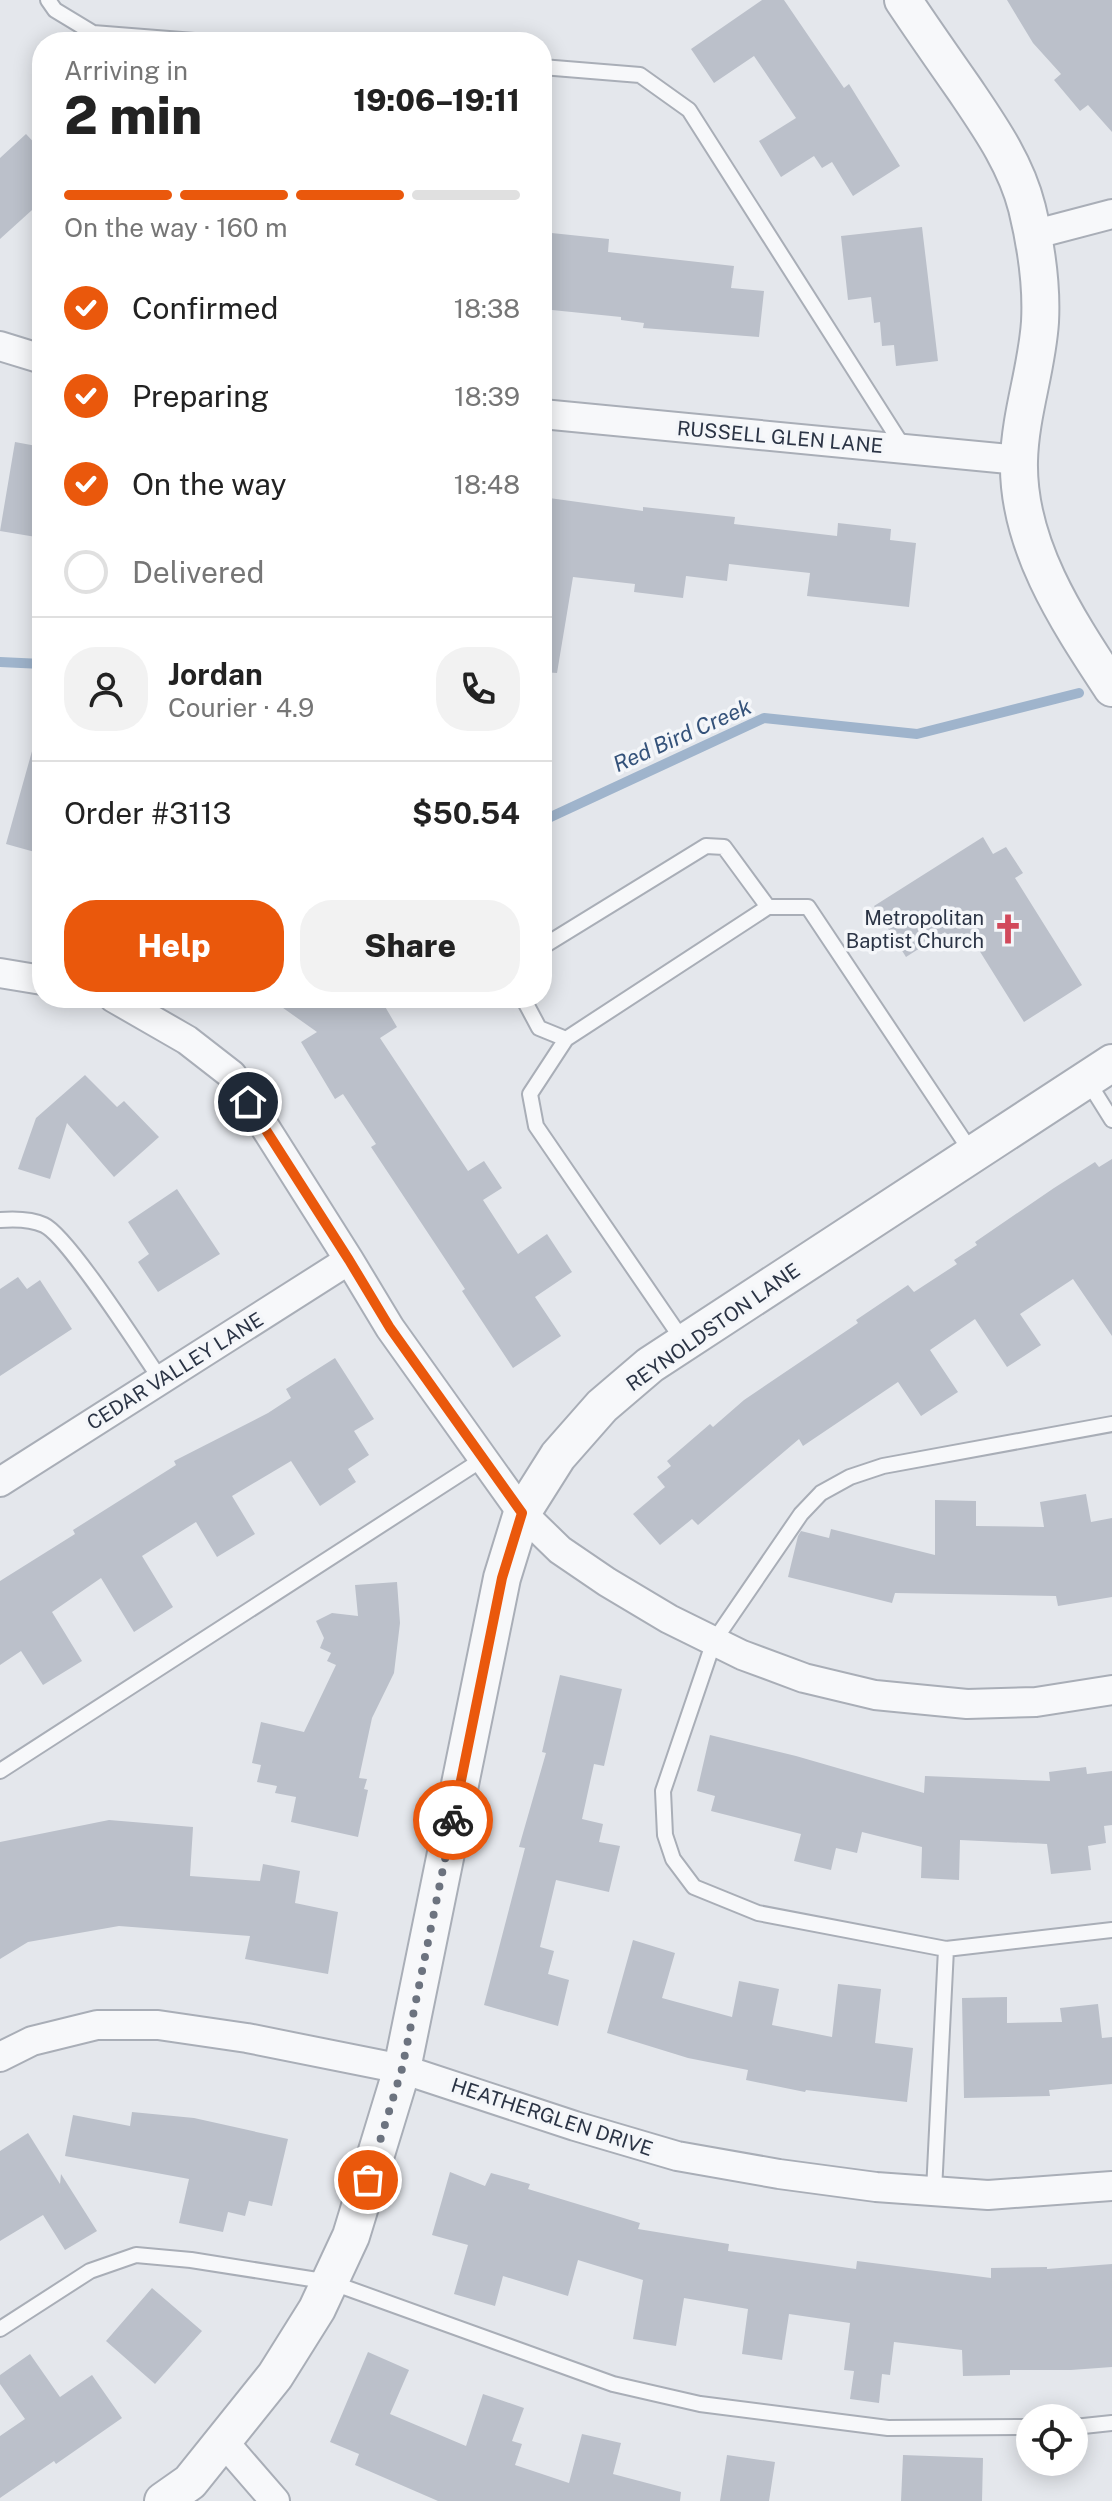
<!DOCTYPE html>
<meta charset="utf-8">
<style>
:root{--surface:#fff;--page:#f2f2f2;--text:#222;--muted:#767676;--line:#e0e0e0;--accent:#ea580c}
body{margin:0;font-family:"Public Sans",sans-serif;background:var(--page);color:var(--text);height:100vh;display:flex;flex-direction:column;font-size:30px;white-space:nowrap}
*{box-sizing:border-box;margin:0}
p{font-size:26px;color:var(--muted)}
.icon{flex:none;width:44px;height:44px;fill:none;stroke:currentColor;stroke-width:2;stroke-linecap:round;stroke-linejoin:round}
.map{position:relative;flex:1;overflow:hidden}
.drawer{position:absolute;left:32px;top:32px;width:520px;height:976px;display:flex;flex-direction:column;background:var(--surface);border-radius:32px;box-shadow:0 4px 20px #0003}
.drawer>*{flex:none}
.tools{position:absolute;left:1016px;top:2404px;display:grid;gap:16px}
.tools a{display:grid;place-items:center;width:72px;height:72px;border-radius:50%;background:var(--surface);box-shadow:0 4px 20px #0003;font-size:40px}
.pin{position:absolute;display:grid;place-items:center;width:68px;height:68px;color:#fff;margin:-34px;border:4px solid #fff;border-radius:50%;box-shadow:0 2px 8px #0007}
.courier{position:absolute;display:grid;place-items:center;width:80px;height:80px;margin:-40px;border:6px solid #ea580c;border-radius:50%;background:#fff;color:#222;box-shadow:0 2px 10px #0007}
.head em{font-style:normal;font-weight:800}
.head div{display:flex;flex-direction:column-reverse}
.head{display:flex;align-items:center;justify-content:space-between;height:136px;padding:0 32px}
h1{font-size:52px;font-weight:800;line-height:60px}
.bar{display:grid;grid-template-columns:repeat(4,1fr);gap:12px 8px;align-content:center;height:96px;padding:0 32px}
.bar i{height:10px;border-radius:6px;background:var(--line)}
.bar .active{background:var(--accent)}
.bar p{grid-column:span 4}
.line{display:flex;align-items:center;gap:20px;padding:0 32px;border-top:2px solid var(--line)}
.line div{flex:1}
.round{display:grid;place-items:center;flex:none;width:84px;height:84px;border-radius:32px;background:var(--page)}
ol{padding:0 32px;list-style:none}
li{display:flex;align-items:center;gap:24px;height:88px}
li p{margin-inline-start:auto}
li .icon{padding:8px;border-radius:50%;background:var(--accent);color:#fff;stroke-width:4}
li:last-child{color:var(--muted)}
li i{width:44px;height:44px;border:4px solid var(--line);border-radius:50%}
.action{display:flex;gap:16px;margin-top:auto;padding:16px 32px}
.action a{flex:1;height:92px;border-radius:32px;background:var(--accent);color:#fff;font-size:32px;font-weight:800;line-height:92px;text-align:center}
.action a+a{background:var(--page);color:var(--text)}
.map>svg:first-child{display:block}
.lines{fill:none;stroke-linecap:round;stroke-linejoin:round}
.stream{stroke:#9fb4cc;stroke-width:10}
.building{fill:#bbc0ca}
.service-casing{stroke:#a9aeb7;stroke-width:18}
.minor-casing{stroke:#a9aeb7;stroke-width:32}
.tertiary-casing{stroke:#a9aeb7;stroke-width:40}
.service{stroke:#f7f8fa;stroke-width:14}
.minor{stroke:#f7f8fa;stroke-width:28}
.tertiary{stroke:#f7f8fa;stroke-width:36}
.done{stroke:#6c737f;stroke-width:8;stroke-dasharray:0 14.4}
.route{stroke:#ea580c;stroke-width:10}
.labels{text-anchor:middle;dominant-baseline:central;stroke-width:7;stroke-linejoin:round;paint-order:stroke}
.street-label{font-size:20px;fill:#2b3445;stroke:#f4f6f9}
.poi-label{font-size:20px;fill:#2b3445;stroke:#f4f6f9;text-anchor:end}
.water-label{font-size:22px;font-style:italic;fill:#34527a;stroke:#f4f6f9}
</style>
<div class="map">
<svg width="1112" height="2501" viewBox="0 0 1112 2501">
<rect width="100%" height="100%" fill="#e4e7ec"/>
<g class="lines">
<path class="stream" d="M0 662 42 664
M542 821 764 718 917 734 1079 693"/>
</g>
<path class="building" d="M762 0H784L844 88 849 84 900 166 853 196 832 162 822 168 814 156 781 177 759 141 796 118 754 56 714 83 691 49Z
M1007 0H1112V132L1088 105 1080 111 1054 80 1061 74 1033 43Z
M26 134 42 151V201L0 239V158Z
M922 227 938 361 896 366 894 345 882 346 880 322 874 323 871 297 848 300 841 236Z
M542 232 609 239 608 252 734 266 731 288 764 291 759 337 643 328 644 323 621 320V317L542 309Z
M15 442 42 447V538L0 531Z
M542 497 643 511V507L735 517 734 524 837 536 838 523 891 529 890 540 916 543 909 607 807 596 810 573 729 564 727 581 686 576 683 598 634 592 635 584 573 577 557 673 542 672Z
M34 744 42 745V854L6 844Z
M983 837 993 854 1006 847 1023 873 1015 878 1082 985 1024 1022 969 934 953 944 945 932 906 957 874 906Z
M269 998H380L397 1027 380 1038 468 1171 484 1161 502 1188 483 1200 518 1254 547 1234 572 1272 535 1297 561 1336 513 1368 462 1291 465 1289 371 1147 376 1144 343 1094 335 1099 301 1042 317 1032Z
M85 1075 117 1107 124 1101 159 1137 114 1177 67 1123 50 1179 18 1169 36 1118Z
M1112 1159V1336L1073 1279 1020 1314 1041 1345 1007 1367 975 1319 930 1350 958 1392 921 1416 898 1382 803 1446 799 1439 698 1525 692 1519 660 1545 633 1514 665 1487 657 1477 671 1466 667 1461 710 1424 713 1427 744 1400 858 1323 856 1320 908 1285 914 1292 957 1264 954 1260 977 1245 975 1242 1054 1188 1095 1162 1099 1167Z
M177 1189 220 1254 158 1292 138 1262 149 1254 128 1222Z
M18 1277 27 1289 40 1280 72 1329 0 1376V1289Z
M335 1358 374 1419 354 1431 369 1455 348 1469 356 1482 320 1506 291 1461 232 1496 255 1534 217 1557 196 1522 142 1556 173 1607 134 1632 101 1578 52 1612 82 1661 43 1685 21 1651 0 1665V1581L75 1534 73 1530 176 1465 174 1461 268 1413 291 1398 286 1389Z
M1086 1494 1091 1522 1112 1518V1597L1058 1606 1056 1596 895 1593 892 1603 788 1577 798 1536 801 1531 829 1538 831 1529 935 1555V1500L976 1501V1526L1044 1527 1040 1502Z
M397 1582 400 1623 394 1673 372 1718 359 1778 367 1779 364 1789 368 1790 358 1837 291 1822 296 1797 275 1793 277 1786 257 1782 261 1765 252 1763 261 1722 304 1732 336 1665 327 1661 331 1653 320 1648 324 1638 316 1621 332 1613 358 1616 355 1585Z
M560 1675 622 1689 604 1766 594 1764 582 1819 603 1824 599 1842 620 1846 609 1892 556 1880 540 1947 554 1951 548 1974 569 1980 558 2026 484 2005 525 1848 519 1847 546 1753 542 1752Z
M710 1735 796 1756 924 1793 925 1776 1050 1781 1049 1772 1086 1767 1087 1774 1112 1771V1825L1104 1826 1106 1843 1088 1846 1091 1870 1051 1874 1047 1844 960 1840 959 1880 921 1878 922 1847 862 1832 857 1853 836 1848 831 1870 794 1861 801 1834 711 1811 715 1796 697 1791Z
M109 1820 193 1827 190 1876 260 1881 263 1864 300 1871 295 1903 338 1912 328 1974 245 1959 250 1936 119 1926 28 1942 0 1959V1842Z
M633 1940 675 1953 662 1998 732 2017 739 1981 779 1989 772 2025 832 2037 838 1984 881 1989 875 2043 913 2048 907 2102 806 2090 805 2092 746 2080 748 2070 688 2058 607 2033Z
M1007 1997V2023L1062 2022 1060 2008 1098 2004 1102 2038 1112 2037V2084L1049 2090 1050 2096 964 2098 962 1998Z
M132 2112 194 2118 288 2139 272 2206 249 2201 245 2216 228 2212 223 2232 179 2223 189 2179 65 2156 73 2115 130 2126Z
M28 2133 60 2184 61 2174 97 2231 65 2250 43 2215 0 2241V2151Z
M450 2172 485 2186 491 2173 530 2184 528 2189 640 2223 638 2229 729 2244 728 2251 856 2269 857 2261 991 2278V2268L1047 2267V2269L1112 2264V2367L1071 2370H1010V2375L963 2376 962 2350 894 2342 890 2375 882 2374 879 2403 850 2399 854 2371 844 2370 850 2323 789 2314 782 2360 742 2354 748 2309 684 2298 676 2346 633 2339 643 2280 578 2260 568 2296 503 2276 495 2306 454 2294 468 2245 432 2235Z
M152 2288 202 2331 155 2384 106 2341Z
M368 2352 409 2370 390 2414 466 2446 483 2394 524 2408 512 2441 522 2444 515 2465 569 2483 582 2434 621 2443 613 2474 681 2492 680 2501H438L355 2465 359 2454 330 2442Z
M30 2354 60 2397 92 2375 122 2418 56 2464 54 2461 0 2498V2436L25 2419 0 2384V2375Z
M727 2455 775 2462 769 2501H720Z
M903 2455 983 2458 982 2501H901Z"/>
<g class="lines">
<g class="service-casing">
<path id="service" d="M48 0 55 10 93 33 207 42
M542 67 640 75 689 110 904 448
M542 947 706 846 724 847 768 907
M523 998 539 1028 566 1039 768 907H808L972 1153
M566 1039 530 1094 536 1126 684 1342
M1087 1080 1112 1120
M0 1220C13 1219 31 1219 44 1225 68 1236 141 1351 161 1380
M1112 1424 883 1466 850 1477 821 1493 801 1514 714 1641 663 1791 665 1835 673 1859 694 1887 758 1913 946 1949 1112 1930
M0 1771 483 1459
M934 2191 946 1949
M0 2329 90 2271 136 2255 191 2260 330 2282 613 2384 700 2404 888 2428 1030 2427
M1074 2427 1112 2423"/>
</g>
<g class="minor-casing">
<path id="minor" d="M1032 235 1112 214
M0 346 42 359
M542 414 1019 460
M0 973 42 980
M114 998 187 1040 232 1075 349 1260 390 1328 522 1513 560 1550 607 1582 669 1619 742 1655 804 1678 875 1695 967 1704 1036 1702 1112 1690
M0 1482 349 1260
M0 2057 32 2041 97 2025H158L247 2038 402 2069 575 2126 677 2156 779 2174 876 2187 988 2195 1112 2186
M223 2441 275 2501"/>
</g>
<g class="tertiary-casing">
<path id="tertiary" d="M903 0C923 30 944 60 965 90 990 127 1016 164 1027 208 1036 245 1042 285 1040 322 1037 369 1020 414 1019 461 1017 545 1068 621 1112 688
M163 2501 190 2482 275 2376 317 2309 351 2236 402 2069 502 1578 522 1513 558 1456 602 1406 650 1365 1112 1063"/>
</g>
<use href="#service" class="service"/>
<use href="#minor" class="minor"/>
<use href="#tertiary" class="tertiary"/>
</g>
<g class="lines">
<path class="done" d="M368 2180 402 2069 453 1820"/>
<path class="route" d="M248 1102 349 1260 390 1328 522 1513 502 1578 453 1820"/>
</g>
<defs>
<g id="church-bare" transform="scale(2.4)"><path d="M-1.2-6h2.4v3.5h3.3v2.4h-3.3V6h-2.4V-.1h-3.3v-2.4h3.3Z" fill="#d1495b" stroke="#f4f6f9" stroke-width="2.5" paint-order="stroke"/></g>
</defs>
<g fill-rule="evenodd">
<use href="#church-bare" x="1008" y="929"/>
</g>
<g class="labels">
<g class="street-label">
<text transform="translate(780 437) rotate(5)">RUSSELL GLEN LANE</text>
<text transform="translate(713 1327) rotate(-35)">REYNOLDSTON LANE</text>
<text transform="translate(175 1371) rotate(-32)">CEDAR VALLEY LANE</text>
<text transform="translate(552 2117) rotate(18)">HEATHERGLEN DRIVE</text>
</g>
<g class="poi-label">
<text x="984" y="918">Metropolitan<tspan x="984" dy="23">Baptist Church</tspan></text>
</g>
<g class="water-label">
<text transform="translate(682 735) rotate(-24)">Red Bird Creek</text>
</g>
</g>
</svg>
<div class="tools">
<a><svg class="icon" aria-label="locate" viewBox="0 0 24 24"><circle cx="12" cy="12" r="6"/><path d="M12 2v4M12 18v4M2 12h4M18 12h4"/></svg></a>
</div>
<div class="pin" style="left:368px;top:2180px;background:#ea580c"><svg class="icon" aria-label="bag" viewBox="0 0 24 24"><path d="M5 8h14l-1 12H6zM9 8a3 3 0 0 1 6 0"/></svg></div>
<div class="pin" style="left:248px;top:1102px;background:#1f2937"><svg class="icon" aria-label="home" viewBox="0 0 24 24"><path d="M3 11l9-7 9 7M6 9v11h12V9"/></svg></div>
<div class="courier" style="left:453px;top:1820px"><svg class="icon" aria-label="bike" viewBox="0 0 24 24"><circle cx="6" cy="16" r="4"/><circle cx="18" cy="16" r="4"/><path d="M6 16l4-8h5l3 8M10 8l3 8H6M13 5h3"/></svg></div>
<section class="drawer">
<div class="head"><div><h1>2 min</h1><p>Arriving in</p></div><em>19:06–19:11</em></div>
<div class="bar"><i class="active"></i><i class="active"></i><i class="active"></i><i></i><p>On the way · 160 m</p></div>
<ol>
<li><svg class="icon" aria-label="check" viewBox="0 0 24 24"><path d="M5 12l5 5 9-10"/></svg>Confirmed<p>18:38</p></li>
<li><svg class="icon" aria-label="check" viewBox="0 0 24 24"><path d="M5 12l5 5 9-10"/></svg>Preparing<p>18:39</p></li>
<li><svg class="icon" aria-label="check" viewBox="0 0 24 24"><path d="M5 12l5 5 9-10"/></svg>On the way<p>18:48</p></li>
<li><i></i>Delivered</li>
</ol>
<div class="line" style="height:144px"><a class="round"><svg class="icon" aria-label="person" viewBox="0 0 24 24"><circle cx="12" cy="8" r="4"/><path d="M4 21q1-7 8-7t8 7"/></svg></a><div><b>Jordan</b><p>Courier · 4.9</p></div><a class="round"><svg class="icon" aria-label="phone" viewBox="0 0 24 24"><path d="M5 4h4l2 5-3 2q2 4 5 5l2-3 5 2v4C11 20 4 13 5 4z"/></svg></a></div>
<div class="line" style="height:104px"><div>Order #3113</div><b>$50.54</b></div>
<div class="action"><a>Help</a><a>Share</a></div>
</section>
</div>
